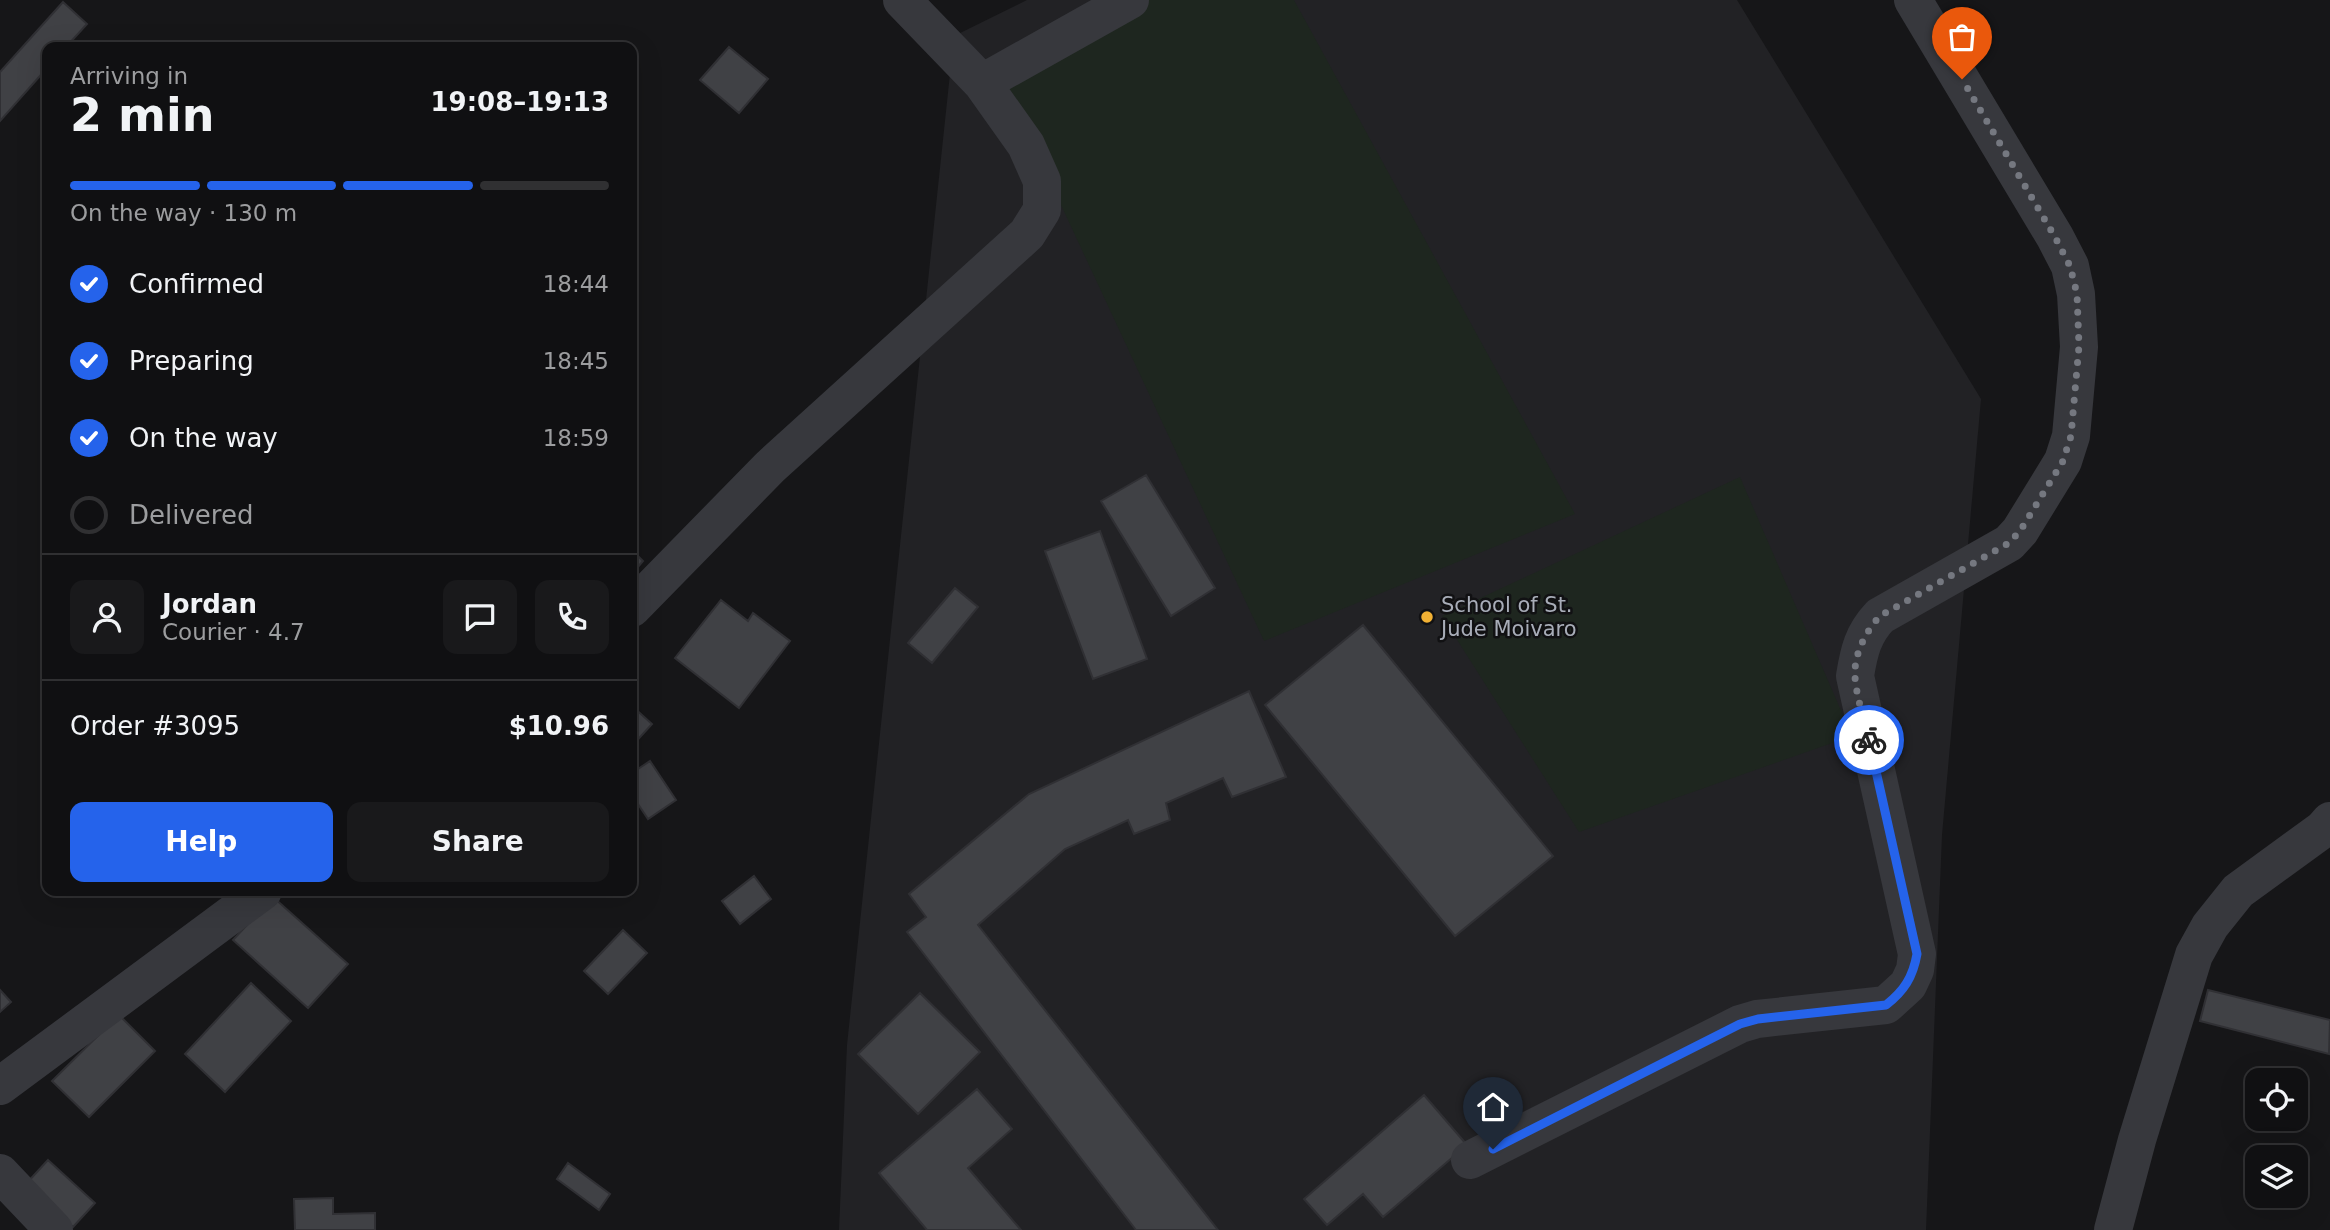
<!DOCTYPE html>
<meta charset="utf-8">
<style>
:root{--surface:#101012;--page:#19191b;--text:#f1f3f6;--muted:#9c9d9f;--line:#303032;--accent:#2563eb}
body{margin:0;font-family:"DejaVu Sans",sans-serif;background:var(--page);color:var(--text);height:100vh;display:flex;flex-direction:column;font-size:26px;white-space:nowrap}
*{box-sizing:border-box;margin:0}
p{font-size:23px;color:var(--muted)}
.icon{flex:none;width:38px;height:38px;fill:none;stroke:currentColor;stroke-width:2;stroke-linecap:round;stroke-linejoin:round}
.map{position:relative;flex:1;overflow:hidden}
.details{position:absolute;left:42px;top:42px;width:595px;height:854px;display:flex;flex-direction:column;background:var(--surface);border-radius:14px;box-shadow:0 7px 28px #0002,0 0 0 2px var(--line)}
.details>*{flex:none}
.controls{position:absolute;left:2245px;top:1068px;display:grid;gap:14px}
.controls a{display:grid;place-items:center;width:63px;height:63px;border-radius:14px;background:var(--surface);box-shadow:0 7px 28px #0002,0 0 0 2px var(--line);font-size:35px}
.pin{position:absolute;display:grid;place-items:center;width:60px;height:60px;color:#fff;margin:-72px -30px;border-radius:50% 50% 50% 0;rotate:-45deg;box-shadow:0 0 7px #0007}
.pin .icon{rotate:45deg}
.courier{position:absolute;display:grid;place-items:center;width:70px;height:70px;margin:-35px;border:5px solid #2563eb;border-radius:50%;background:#fff;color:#222;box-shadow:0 2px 9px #0007}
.summary em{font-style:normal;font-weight:800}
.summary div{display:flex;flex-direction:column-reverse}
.summary{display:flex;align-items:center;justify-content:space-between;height:119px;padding:0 28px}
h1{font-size:46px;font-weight:800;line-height:52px}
.bar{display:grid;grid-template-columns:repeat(4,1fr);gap:10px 7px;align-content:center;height:84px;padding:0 28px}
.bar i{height:9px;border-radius:5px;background:var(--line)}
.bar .active{background:var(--accent)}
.bar p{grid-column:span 4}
.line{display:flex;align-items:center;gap:18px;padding:0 28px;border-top:2px solid var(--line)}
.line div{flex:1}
.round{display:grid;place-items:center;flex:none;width:74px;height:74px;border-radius:14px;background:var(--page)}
ol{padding:0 28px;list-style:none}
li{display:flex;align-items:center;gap:21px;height:77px}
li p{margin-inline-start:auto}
li .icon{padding:7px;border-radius:50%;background:var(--accent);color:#fff;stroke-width:4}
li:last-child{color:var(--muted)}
li i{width:38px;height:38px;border:4px solid var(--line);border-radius:50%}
.cta{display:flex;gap:14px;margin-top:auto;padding:14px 28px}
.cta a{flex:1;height:80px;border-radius:14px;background:var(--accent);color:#fff;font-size:28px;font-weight:800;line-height:80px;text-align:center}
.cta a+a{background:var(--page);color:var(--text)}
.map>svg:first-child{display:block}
.built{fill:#222225}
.green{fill:#1e261f}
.building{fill:#404145;stroke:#303034;stroke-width:2}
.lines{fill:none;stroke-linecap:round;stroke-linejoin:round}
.street{stroke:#37383d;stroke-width:38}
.done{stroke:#757880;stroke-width:7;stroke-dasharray:0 12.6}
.route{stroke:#2563eb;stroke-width:9}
.poi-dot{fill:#f2b134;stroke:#111113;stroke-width:2.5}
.labels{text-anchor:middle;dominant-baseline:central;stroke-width:5;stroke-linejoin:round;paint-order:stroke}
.poi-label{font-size:21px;fill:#a8adb8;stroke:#111113;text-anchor:start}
</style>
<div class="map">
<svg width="2330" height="1230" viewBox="0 0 2330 1230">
<rect width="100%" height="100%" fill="#161618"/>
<path class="built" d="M1027 0H1737L1981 399 1942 835 1926 1230H839L847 1045 954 36Z"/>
<path class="green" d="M1125 0H1294L1575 514 1264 641 1001 76Z
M1740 477 1852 736 1579 832 1442 616Z"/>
<path class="building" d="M63 2 87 24 66 47H47V68L0 121V72Z
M729 47 768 79 739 113 700 80Z
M1146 475 1215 588 1171 616 1101 501Z
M1100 531 1147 659 1093 679 1045 551Z
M632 550 643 561 632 574Z
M955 588 978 607 932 663 908 643Z
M721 600 748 621 753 613 790 641 739 708 675 658Z
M1363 625 1553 856 1455 936 1265 705Z
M1249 691 1286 777 1232 797 1223 778 1166 803 1170 820 1134 834 1128 820 1065 849 978 925 1218 1230H1136L907 932 926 917 909 894 1029 794Z
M632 706 652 724 632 746Z
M650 761 676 800 648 819 632 795V773Z
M754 876 771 899 740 924 722 901Z
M273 897 348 964 308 1008 233 940Z
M623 930 647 953 608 994 584 971Z
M251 983 291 1021 225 1092 185 1054Z
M0 990 11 1002 0 1012Z
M2208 990 2330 1020 2329 1054 2200 1021Z
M920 993 980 1052 918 1114 858 1054Z
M119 1015 155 1051 89 1117 52 1081Z
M977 1089 1012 1129 968 1168 1021 1230H927L879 1173Z
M1424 1095 1467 1145 1383 1217 1363 1194 1327 1225 1304 1199Z
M48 1160 95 1203 73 1227 25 1185Z
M568 1163 610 1194 599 1210 557 1179Z
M333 1198V1214L375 1213V1230H295L294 1199Z"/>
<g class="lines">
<path class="street" d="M982 83 1130 0
M632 608 770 467 1027 234 1042 210V181L1026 145 982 83 902 0
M0 1086 263 891
M1470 1160 1740 1024 1757 1019 1886 1005 1908 985 1915 970 1917 954 1855 676C1859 651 1863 634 1880 616L2009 543 2020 531 2063 461 2071 436 2079 347 2076 294 2070 266 2055 237 1913 0
M0 1173 54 1230
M2113 1230 2137 1140 2194 955 2210 926 2238 891 2323 829 2330 821"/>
</g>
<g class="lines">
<path class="done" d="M1869 740C1865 724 1855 691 1855 675 1854 654 1866 631 1880 616L2009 543 2020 531 2063 461 2071 436 2079 346 2077 294 2070 266 2055 237 1962 79"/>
<path class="route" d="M1493 1149 1740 1024 1758 1019 1886 1005C1904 991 1913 977 1917 954L1869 740"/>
</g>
<circle class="poi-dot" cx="1427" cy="617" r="7"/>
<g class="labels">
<g class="poi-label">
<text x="1441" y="605">School of St.<tspan x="1441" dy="24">Jude Moivaro</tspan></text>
</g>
</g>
</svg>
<div class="controls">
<a><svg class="icon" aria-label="locate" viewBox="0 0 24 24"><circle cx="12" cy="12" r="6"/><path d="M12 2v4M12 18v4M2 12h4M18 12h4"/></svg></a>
<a><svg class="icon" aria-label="layers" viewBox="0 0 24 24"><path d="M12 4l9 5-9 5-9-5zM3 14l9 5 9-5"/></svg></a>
</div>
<div class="pin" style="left:1962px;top:79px;background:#ea580c"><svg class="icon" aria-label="bag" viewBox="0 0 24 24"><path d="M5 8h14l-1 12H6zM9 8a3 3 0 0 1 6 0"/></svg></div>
<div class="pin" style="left:1493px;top:1149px;background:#1f2937"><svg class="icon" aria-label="home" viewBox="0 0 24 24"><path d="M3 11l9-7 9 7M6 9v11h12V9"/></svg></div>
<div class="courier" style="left:1869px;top:740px"><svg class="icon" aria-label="bike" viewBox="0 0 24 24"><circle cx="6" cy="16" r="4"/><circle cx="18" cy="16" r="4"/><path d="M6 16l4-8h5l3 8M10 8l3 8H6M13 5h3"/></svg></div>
<section class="details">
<div class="summary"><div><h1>2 min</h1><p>Arriving in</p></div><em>19:08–19:13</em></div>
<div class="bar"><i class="active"></i><i class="active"></i><i class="active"></i><i></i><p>On the way · 130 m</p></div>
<ol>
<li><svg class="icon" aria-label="check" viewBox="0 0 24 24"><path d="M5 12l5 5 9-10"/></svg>Confirmed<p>18:44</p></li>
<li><svg class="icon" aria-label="check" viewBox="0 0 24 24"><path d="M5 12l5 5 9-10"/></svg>Preparing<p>18:45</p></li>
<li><svg class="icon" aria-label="check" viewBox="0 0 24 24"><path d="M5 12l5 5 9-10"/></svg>On the way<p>18:59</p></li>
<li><i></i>Delivered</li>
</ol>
<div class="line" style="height:126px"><a class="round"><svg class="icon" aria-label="person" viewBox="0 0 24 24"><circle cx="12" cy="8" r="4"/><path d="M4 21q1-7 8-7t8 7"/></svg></a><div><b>Jordan</b><p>Courier · 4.7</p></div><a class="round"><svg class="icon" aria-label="chat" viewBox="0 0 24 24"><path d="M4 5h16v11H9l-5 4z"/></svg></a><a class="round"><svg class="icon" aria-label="phone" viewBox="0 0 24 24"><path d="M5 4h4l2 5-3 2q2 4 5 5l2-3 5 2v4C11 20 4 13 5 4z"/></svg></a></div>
<div class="line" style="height:91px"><div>Order #3095</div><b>$10.96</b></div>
<div class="cta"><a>Help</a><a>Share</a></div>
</section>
</div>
